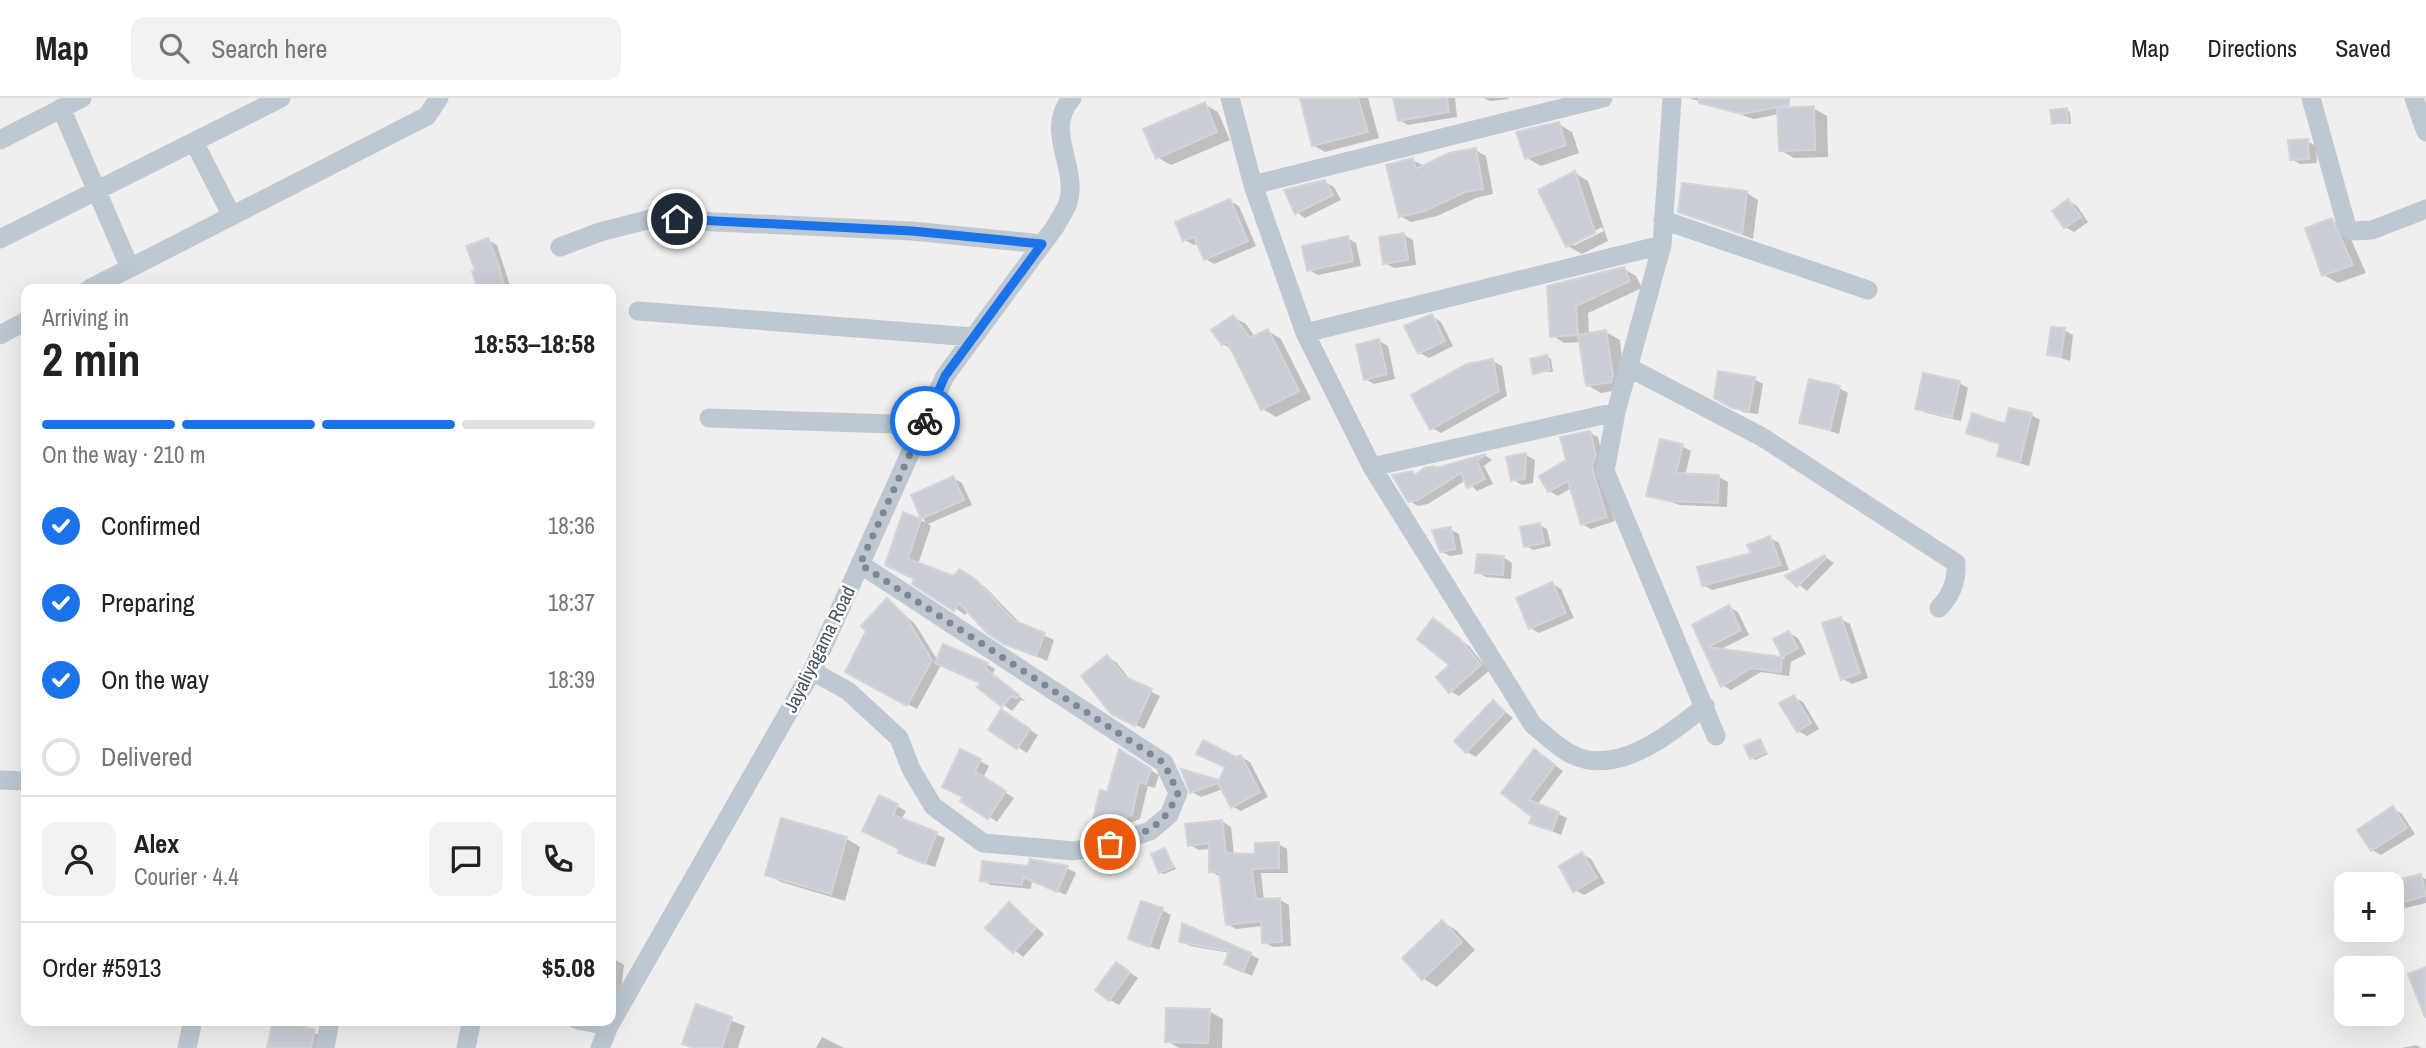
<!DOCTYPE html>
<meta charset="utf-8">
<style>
:root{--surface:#fff;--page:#f2f2f2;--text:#222;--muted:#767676;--line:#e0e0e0;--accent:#1a73e8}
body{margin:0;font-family:"Archivo Narrow",sans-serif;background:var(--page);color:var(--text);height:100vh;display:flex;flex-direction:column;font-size:26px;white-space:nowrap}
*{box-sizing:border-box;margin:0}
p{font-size:23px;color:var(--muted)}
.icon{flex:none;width:38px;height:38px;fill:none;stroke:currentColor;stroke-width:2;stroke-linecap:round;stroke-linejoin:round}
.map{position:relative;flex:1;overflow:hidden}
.side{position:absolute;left:21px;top:186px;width:595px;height:742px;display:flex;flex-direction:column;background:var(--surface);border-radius:14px;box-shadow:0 7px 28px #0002}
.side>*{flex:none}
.buttons{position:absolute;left:2334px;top:774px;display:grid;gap:14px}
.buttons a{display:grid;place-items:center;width:70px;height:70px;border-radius:14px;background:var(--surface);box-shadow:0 7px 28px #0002;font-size:35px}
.pin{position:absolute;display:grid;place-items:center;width:60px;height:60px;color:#fff;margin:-30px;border:4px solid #fff;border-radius:50%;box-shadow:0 2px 7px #0007}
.courier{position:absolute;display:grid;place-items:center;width:70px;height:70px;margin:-35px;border:5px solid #1a73e8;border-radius:50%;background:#fff;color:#222;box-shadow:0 2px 9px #0007}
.overview em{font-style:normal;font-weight:800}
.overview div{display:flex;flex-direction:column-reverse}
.overview{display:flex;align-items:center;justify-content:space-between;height:119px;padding:0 21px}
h1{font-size:46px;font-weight:800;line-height:52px}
.bar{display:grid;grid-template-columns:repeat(4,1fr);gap:10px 7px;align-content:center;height:84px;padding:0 21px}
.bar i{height:9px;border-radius:5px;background:var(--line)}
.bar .current{background:var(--accent)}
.bar p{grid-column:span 4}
.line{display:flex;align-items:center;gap:18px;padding:0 21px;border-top:2px solid var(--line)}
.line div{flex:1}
.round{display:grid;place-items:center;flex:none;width:74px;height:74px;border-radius:14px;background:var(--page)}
ol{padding:0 21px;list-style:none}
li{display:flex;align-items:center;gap:21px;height:77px}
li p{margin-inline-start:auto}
li .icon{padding:7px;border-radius:50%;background:var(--accent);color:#fff;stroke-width:4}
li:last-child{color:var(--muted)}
li i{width:38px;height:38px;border:4px solid var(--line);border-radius:50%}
header{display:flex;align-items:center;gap:42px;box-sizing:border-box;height:98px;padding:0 35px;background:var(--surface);border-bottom:2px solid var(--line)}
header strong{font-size:33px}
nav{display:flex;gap:38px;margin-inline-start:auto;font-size:24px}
.search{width:490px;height:63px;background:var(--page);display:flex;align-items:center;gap:18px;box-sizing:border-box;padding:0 24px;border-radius:14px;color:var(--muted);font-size:26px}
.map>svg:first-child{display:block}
.shadow{fill:#0003;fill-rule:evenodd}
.building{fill:#cacdd4;stroke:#d2d4db;stroke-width:2}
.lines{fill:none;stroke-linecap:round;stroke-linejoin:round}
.minor{stroke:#bdc8d2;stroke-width:19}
.done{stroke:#818790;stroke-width:7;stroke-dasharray:0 12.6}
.route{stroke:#1a73e8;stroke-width:9}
.labels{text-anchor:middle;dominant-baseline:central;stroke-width:5;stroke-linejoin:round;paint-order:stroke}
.street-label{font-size:19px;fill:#44505e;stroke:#fff}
</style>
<header>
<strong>Map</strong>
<div class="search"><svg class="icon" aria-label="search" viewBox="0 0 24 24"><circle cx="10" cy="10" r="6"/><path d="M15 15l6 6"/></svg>Search here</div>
<nav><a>Map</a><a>Directions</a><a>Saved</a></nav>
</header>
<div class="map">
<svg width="2426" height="950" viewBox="0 0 2426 950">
<rect width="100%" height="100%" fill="#f1eeee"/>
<path class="shadow" d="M1302 0H1368L1379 40 1325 54 1313 47Z
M1394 0H1455L1457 19 1408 27 1399 22Z
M1484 0H1509V1L1490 3Z
M1689 0H1784L1786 11 1813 10 1827 18 1828 59 1794 60 1780 52 1779 16 1754 21Z
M1204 6 1218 14 1230 42 1171 67 1157 59Z
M2066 11 2070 14 2071 26 2054 25Z
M1558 26 1572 34 1579 55 1541 68 1527 60Z
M2307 43 2316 48 2317 65 2300 66 2291 61Z
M1475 52 1486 58 1493 96 1476 100 1437 118 1411 124 1400 118 1413 62 1424 68Z
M1575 75 1588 83 1608 143 1582 156 1568 148 1540 93ZM1602 129 1604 133 1573 148V144Z
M1325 84 1334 89 1341 102 1305 120 1296 114Z
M1747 95 1758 102 1753 141 1680 113Z
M1230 103 1239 108 1256 148 1214 166 1206 161 1198 145 1194 147 1185 142Z
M2068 103 2077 108 2088 124 2074 134 2065 129Z
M2332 122 2346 130 2366 175 2338 185 2324 177Z
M1404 137 1413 142 1416 167 1394 170 1385 165Z
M1347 140 1356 145 1361 168 1318 177 1309 172Z
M488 142 497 147 511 191H479Z
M1624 171 1636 178 1642 190 1588 215 1589 237 1606 234 1620 242 1625 291 1601 295 1587 287 1581 244 1564 245 1552 237 1549 189Z
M1432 218 1441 224 1453 248 1429 260 1420 255Z
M1233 219 1246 226 1255 239 1268 233 1281 241 1311 301 1276 319 1263 311 1233 252 1223 246Z
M2064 232 2073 237 2070 263 2049 256Z
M1379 243 1388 248 1395 281 1374 286 1365 281Z
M1547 259 1551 261 1553 274H1535Z
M1493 263 1502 268 1507 298 1441 335 1432 330Z
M1754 281 1763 286 1758 316 1743 314 1716 299Z
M1959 285 1968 290 1961 323 1926 315 1917 310Z
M1839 290 1848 295 1839 336 1801 324Z
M2031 317 2040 322 2029 368 2008 362 1999 357 2001 347 1968 334 2006 328Z
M1589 334 1598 339 1603 362 1601 383 1615 423 1591 431 1582 426 1571 390 1558 398 1549 393Z
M1682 348 1691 353 1685 377 1719 379 1728 384 1727 409 1680 407 1648 397Z
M1526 357 1535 362 1533 385 1522 387 1513 382 1509 361Z
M1486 358 1492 362 1484 368 1493 386 1477 393 1466 382 1428 406 1418 408 1410 403 1411 374 1417 378Z
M953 380 962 385 972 407 928 426 931 428 918 466 955 481 970 479 985 489 1022 527 1054 542 1047 563 1005 544 968 513 965 517 916 481 897 473 904 417 925 424 913 398Z
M1540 427 1547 431 1551 448 1533 452 1526 448Z
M1450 431 1459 436 1463 456 1450 458 1441 453Z
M1770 440 1779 445 1789 472 1712 492 1703 487 1753 456Z
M1503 459 1512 465 1511 481 1486 479 1477 474Z
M1825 459 1834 465 1807 493 1788 478Z
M1552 486 1561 491 1574 520 1539 535 1530 530Z
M887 502 915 526 938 563 987 566 995 571 993 576 1026 604 1021 602 1012 613 980 589 982 585 941 567 917 611 847 573Z
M1729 509 1738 514 1749 537 1719 552 1785 561 1775 542 1789 535 1798 540 1806 556 1791 564 1789 578 1761 574 1731 592 1722 587 1694 527Z
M1841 521 1850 526 1868 580 1852 586 1843 581Z
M1434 522 1469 548 1489 573 1459 598 1450 593 1451 567Z
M1107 559 1116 564 1132 584 1160 598 1144 631 1122 620Z
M1794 599 1803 604 1819 631 1807 638 1798 633Z
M1493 604 1513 620 1476 659 1467 654Z
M1010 618 1038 637 1027 655 990 631Z
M1760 643 1768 656 1755 662 1751 659Z
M1120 654 1159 677 1155 690 1148 688 1140 721 1119 729 1095 721 1108 696Z
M1241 659 1250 664 1268 699 1241 713 1232 708 1223 691 1201 699 1192 694 1183 674 1220 685 1226 669Z
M1543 659 1563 673 1537 707 1567 720 1561 737 1531 724 1534 718 1503 695Z
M980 663 989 668 983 680 1014 700 997 724 953 693Z
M897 708 906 713 901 722 945 740 935 769 909 760 900 755 901 751 873 737Z
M2393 710 2402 716 2415 736 2381 757 2372 752Z
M783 722 847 741 860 749 845 803 781 784 767 776Z
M1222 723 1231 729 1234 757H1257L1278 746 1287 751 1288 775H1261L1264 803 1280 802 1289 807 1291 848 1273 849 1264 844 1263 828 1236 831 1227 826 1220 779 1211 773V751L1199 752 1190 747Z
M1165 752 1176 771 1164 776 1160 774Z
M1582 756 1591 761 1605 785 1584 797 1575 792Z
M1029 770H1067L1076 775 1066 797 1032 782 1031 791 991 787 982 782Z
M2420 778 2426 781V805L2401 811 2392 806V786H2390Z
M1009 806 1044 836 1023 859 987 830Z
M1162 812 1171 817 1159 852 1130 840Z
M1442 824 1456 832 1475 852 1437 889 1424 881 1405 860Z
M1181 843 1250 856 1259 861 1252 878 1226 866 1230 855 1190 848Z
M611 859 624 867 620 900 611 899Z
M1125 871 1138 880 1119 907 1110 902Z
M697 909 745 928 738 950H692L684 945Z
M1209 913 1223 921 1222 950H1179L1167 943Z
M275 922H299L298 929 326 939 324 950H269Z
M822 939 844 950H816Z
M2416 947 2421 950H2402Z"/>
<path class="building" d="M1300 0H1358L1368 34 1312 48Z
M1393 0H1447L1449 14 1398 23Z
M1699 0H1789V7L1742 16 1699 5Z
M1205 4 1217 34 1156 61 1143 31Z
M1814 8 1815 52 1779 53 1777 10Z
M2067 10 2068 24 2052 26 2050 12Z
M1559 24 1566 47 1525 61 1516 34Z
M2308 41 2309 61 2290 62 2288 42Z
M1476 50 1483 91 1465 94 1425 113 1399 119 1386 67 1413 60 1416 71 1449 55Z
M1575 73 1595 135 1566 149 1538 92Z
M1325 82 1333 97 1295 116 1284 92Z
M1682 85 1747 93 1742 136 1678 114Z
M1230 101 1248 143 1204 162 1194 139 1183 143 1175 124Z
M2068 101 2081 119 2064 130 2052 113Z
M2332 120 2353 167 2322 178 2305 130Z
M1404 135 1408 162 1383 166 1379 139Z
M1348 138 1353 163 1307 173 1302 148Z
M488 140 498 165 505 191H477L472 173 475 172 466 148Z
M1624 169 1630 183 1576 208 1578 237 1550 239 1547 188Z
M1432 216 1445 243 1418 256 1404 228Z
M1233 217 1250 240 1268 231 1299 293 1261 312 1227 243 1222 247 1211 232Z
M2051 229 2065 230 2061 259 2047 257Z
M1606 232 1613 277 1611 284 1586 288 1578 237Z
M1379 241 1387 276 1364 282 1356 247Z
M1547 257 1550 272 1533 276 1530 261Z
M1493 261 1499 293 1430 332 1411 297 1467 266Z
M1718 273 1755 279 1749 313 1732 310 1714 300Z
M1923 275 1960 283 1952 319 1915 311Z
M1809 281 1840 288 1830 332 1799 325Z
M2009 310 2032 315 2020 364 1997 358 2000 346 1966 335 1972 315 2005 326Z
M1590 333 1596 357 1592 367 1594 377 1607 419 1581 427 1568 383 1548 394 1539 378 1566 362 1560 339Z
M1660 341 1683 346 1676 375 1719 377 1718 405 1669 403 1646 398Z
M1526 355 1525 381 1511 383 1506 359Z
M1486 356 1477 363 1485 381 1467 390 1461 375 1418 402 1408 404 1392 377 1412 373 1415 377 1424 370 1434 368 1436 370Z
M953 378 964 402 921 421 911 397Z
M903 414 921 421 908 461 954 478 959 471 975 481 1015 523 1045 535 1036 558 1004 546 987 535 959 505 954 513 912 486 914 481 885 467Z
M1540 425 1544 445 1524 449 1520 429Z
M1451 429 1455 451 1440 454 1432 432Z
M1770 438 1781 467 1702 488 1697 469 1751 455 1747 447Z
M1477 456 1504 458 1503 477 1475 475Z
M1825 457 1826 460 1797 489 1785 478Z
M1552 484 1566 515 1529 531 1516 500Z
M887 500 906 519 932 562 907 608 845 574 866 533 861 528Z
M1729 507 1741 532 1708 549 1782 559 1781 574 1751 570 1721 589 1692 527Z
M1841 519 1860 575 1841 582 1822 525Z
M1433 520 1460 541 1481 567 1449 595 1436 579 1449 567 1417 541Z
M1789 533 1798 550 1782 559 1773 541Z
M943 546 988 565 985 570 1019 597 1017 600 1011 598 1002 609 977 589 980 585 935 565Z
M1107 557 1125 579 1152 591 1135 628 1111 616 1081 578Z
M1794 597 1811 625 1797 634 1779 605Z
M1493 602 1505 614 1466 655 1454 643Z
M1001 611 1030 631 1017 651 988 632Z
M1760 641 1766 654 1750 661 1744 648Z
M1203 642 1236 659 1241 657 1260 694 1231 710 1218 685 1190 695 1181 671 1219 682 1225 669 1196 656Z
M960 651 981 661 975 673 1006 693 988 721 960 703 963 699 942 689Z
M1119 651 1151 671 1146 686 1139 684 1132 717 1109 725 1093 721 1100 692 1107 694Z
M1534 651 1555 667 1529 702 1559 714 1552 733 1529 725 1532 719 1501 695Z
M879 697 898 706 893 717 937 734 925 766 898 755 899 751 862 733Z
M2393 708 2407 730 2371 753 2357 732Z
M781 720 847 739 831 796 765 777Z
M1222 722 1226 755 1255 756V745L1279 744V770L1252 771 1256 801 1280 800 1282 844 1262 845 1261 823 1226 827 1219 774H1209V745L1188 748 1185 726Z
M1165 750 1173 769 1159 775 1151 756Z
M1582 754 1597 780 1573 794 1559 768Z
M1030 761 1068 768 1057 794 1023 779 1022 787 980 783 982 763 1028 768Z
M2421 776 2426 798 2392 807V783Z
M1141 803 1163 810 1149 849 1128 841Z
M1009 804 1036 830 1013 855 985 830Z
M1442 822 1462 844 1422 882 1402 860Z
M1182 825 1251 855 1243 874 1224 866 1229 853 1179 844Z
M1116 864 1130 874 1109 903 1095 892Z
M2426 869V919H2425L2408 876Z
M696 906 732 919 722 950H694L682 946Z
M1166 910 1210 911 1208 945 1165 944Z
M273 922 315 931 311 950H267Z"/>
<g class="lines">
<path class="minor" d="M1230 0 1253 87 1305 235 1372 369 1533 627C1546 637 1559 651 1573 657 1619 679 1672 634 1705 608
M1672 0 1662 147 1616 314 1605 373 1716 638
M2311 0 2347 129 2352 133 2372 132 2426 111
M2414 0 2426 34
M61 10 130 170
M0 42 82 0
M194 44 232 118
M1253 87 1603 0
M1663 122 1868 192
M0 141 281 0
M560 149 600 134 651 121 912 133 1042 146
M89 191 427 18 439 0
M638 213 973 239
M1305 235 1662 147
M0 237 26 223
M1628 269 1762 339 1956 465C1957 483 1952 497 1939 510
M709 320 923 327
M1372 369 1616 314
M812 573 848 593 899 640 911 671 933 708 983 745 1074 753 1110 746 1150 733 1169 717 1178 695 1164 665 860 466
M0 682 26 683
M577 922 609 928
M187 950 193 922
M325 950 330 922
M466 950 472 922
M600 950 609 928 812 573 945 278 1055 129C1059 121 1065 113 1068 105 1079 69 1043 32 1072 0"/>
</g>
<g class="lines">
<path class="done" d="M925 323 860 466 1164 665 1178 695C1162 732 1146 734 1110 746"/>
<path class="route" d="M677 121 912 133 1042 146 945 278 925 323"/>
</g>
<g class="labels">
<g class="street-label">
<text transform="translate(819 551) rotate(-64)">Jayaliyagama Road</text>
</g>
</g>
</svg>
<div class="buttons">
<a>+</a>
<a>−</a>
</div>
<div class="pin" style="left:1110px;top:746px;background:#ea580c"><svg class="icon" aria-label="bag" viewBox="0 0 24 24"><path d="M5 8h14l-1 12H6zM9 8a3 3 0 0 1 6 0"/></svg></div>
<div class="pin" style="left:677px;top:121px;background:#1f2937"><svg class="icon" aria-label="home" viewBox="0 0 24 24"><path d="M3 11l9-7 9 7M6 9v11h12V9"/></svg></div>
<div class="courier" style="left:925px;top:323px"><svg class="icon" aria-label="bike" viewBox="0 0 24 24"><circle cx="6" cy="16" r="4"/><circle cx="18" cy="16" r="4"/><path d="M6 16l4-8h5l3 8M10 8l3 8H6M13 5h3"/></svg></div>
<section class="side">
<div class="overview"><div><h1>2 min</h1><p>Arriving in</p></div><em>18:53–18:58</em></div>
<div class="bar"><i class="current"></i><i class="current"></i><i class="current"></i><i></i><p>On the way · 210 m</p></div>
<ol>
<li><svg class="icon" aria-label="check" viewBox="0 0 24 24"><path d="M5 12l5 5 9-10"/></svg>Confirmed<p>18:36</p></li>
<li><svg class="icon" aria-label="check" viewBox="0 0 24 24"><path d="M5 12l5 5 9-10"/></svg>Preparing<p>18:37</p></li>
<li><svg class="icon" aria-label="check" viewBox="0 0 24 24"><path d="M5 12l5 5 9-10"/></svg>On the way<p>18:39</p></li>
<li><i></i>Delivered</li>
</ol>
<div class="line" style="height:126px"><a class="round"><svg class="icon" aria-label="person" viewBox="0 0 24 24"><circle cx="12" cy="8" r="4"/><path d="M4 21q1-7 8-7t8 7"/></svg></a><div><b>Alex</b><p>Courier · 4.4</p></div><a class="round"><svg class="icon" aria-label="chat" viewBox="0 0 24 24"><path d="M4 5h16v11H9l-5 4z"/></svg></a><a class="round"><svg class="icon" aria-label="phone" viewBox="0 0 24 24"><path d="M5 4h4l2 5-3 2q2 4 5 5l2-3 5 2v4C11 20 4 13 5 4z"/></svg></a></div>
<div class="line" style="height:91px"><div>Order #5913</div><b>$5.08</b></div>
</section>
</div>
